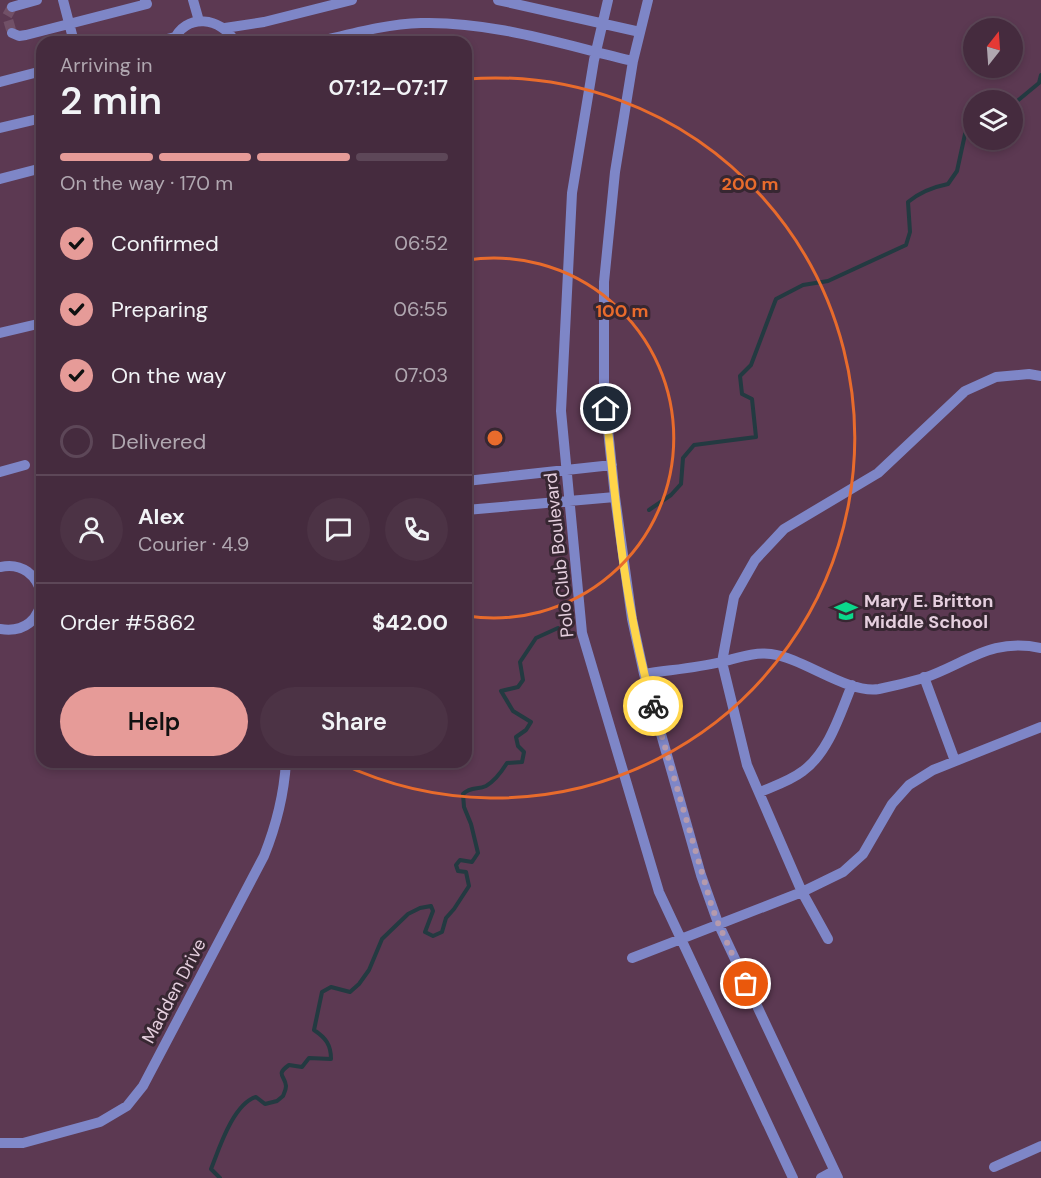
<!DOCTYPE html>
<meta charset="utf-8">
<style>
:root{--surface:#452b3e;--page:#4c3345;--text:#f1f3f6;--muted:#b0a7b0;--line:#5d4758;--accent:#e69b98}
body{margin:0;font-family:"DM Sans",sans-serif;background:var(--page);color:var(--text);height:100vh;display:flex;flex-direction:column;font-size:22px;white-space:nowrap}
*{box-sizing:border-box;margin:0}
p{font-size:20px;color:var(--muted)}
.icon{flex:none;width:33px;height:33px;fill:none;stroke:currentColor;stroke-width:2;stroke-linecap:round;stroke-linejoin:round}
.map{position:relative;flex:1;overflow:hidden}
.sheet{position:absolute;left:36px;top:36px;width:436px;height:732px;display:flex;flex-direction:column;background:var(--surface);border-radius:18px;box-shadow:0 3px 9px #0003,0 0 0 2px var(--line)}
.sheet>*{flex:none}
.needle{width:39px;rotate:17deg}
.tools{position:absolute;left:963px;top:18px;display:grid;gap:12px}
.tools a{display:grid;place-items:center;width:60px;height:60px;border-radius:50%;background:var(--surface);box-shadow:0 3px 9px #0003,0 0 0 2px var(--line);font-size:30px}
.pin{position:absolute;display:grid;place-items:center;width:51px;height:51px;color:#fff;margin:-26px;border:3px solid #fff;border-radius:50%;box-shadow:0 2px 6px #0007}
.courier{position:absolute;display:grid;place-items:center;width:60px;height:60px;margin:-30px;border:4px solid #ffd54a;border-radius:50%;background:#fff;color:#222;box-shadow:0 2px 8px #0007}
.headline em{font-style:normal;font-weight:600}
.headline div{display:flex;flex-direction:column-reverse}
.headline{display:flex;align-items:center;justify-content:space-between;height:102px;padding:0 24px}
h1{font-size:39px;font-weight:600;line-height:45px}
.bar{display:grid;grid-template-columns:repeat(4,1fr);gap:9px 6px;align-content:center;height:72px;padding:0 24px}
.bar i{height:8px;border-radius:4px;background:var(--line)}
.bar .on{background:var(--accent)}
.bar p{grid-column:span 4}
.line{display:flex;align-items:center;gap:15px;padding:0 24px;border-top:2px solid var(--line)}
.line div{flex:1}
.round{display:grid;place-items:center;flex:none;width:63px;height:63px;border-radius:32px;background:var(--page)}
ol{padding:0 24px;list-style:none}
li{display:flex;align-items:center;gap:18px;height:66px}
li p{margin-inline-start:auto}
li .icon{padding:6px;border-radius:50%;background:var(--accent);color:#111;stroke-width:4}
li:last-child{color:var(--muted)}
li i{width:33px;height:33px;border:3px solid var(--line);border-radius:50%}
.action{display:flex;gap:12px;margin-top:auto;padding:12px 24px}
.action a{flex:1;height:69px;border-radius:36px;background:var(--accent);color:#111;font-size:24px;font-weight:600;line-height:69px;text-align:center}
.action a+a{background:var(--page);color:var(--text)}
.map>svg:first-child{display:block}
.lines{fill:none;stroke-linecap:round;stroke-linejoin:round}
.stream{stroke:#233a41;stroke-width:4}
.minor-tunnel{stroke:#715067;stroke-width:10;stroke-dasharray:10 5;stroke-linecap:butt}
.minor{stroke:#7e86c7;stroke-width:10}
.done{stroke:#b59aad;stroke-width:6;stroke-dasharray:0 10.8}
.route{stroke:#ffd54a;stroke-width:8}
.ring{fill:none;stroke:#e86b2c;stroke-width:3}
.labels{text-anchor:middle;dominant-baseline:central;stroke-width:6;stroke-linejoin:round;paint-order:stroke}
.street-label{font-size:18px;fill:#e5cfde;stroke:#372732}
.poi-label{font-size:18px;font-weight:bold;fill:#e5cfde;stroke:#372732;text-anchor:start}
.centre{fill:#e86b2c;stroke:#372732;stroke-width:3}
.ring-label{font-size:18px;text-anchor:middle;font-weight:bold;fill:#e86b2c;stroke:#372732;stroke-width:6;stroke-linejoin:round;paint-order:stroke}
</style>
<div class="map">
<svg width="1041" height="1178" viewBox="0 0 1041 1178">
<rect width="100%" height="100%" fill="#5c3952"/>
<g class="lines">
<path class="stream" d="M1012 103 1016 102 1039 83 1041 75
M649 510 671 495 681 484 683 458 694 445 756 437 752 399 742 394 740 376 751 365 776 299 803 285 828 281 906 245 910 232 908 202C920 192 933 187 948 184L957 171 967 125 974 113
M220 1178 211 1169C219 1149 233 1104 256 1097L265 1104 277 1101 283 1096C284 1093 286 1090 286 1086 285 1075 275 1075 289 1065L302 1067 309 1058 331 1059C331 1045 326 1038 314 1030L322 992 331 987 350 992 359 984 369 970 382 939 408 914 420 908 431 906 433 911 425 932 433 936 442 932 446 918 454 909 469 886 466 872 458 871 456 865 460 860 472 862 478 853 471 824 464 807 463 794C471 786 478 790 486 786 495 781 502 771 507 763L522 762 524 752 518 746 516 737 526 730 531 722 513 711 501 691 518 687 523 680 520 662 536 638 558 628"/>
<path class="minor-tunnel" d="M12 7 7 16 12 33"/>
<path class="minor" d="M63 0 74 42
M193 0 199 21
M498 0 640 32
M608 0 594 60 572 193 561 411 582 633 659 892 793 1178
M648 0 633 61 615 172 604 282V391L615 497 632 619 644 674 701 875 718 923 838 1178
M12 7 37 0
M225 28 264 22 352 0
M12 33 19 36 26 35 147 4 145 0
M155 42 175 37
M173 42C185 12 222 17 235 42
M317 42C351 34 386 24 421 23 493 21 564 45 633 61
M0 82 42 71
M0 128 42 118
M0 179 42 168
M0 333 42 323
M0 472 25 465
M466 481 612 465
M466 510 615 497
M0 567C22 562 37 575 42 595
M0 629C24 633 40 620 42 596
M644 674C669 670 696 668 721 662 738 658 753 652 771 654 804 658 847 694 879 689 894 686 910 682 924 678 967 663 992 637 1041 648
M924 677 955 761
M760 792C774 786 790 781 803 771 829 752 840 714 852 685
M828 939 802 892 747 765 722 662 734 597 755 560 784 529 878 473 965 391 996 377 1029 374 1041 376
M632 958 802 892 843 872 863 854 892 804 909 785 933 770 1041 727
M0 1143H23L100 1122 127 1106 143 1086 264 856C276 826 284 795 286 762
M994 1167 1041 1146
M821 1178 834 1171"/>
</g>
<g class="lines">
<path class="done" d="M653 706 712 907 718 923 746 984"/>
<path class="route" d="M606 409C616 509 625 609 653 706"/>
</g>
<g class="ring">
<path d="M467 260A180 180 0 1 1 467 616"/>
<path d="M467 79A360 360 0 1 1 340 763"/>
</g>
<defs>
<g id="school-bare" transform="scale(1.8)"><path d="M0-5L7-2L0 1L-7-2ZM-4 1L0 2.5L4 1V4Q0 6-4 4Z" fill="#0bd98b" stroke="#372732" stroke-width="2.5" paint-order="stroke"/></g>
</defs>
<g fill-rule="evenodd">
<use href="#school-bare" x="846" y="611"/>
</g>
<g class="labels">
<g class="street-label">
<text transform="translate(559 555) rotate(-96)">Polo Club Boulevard</text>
<text transform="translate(174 991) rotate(-62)">Madden Drive</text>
</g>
<g class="poi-label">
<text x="864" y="601">Mary E. Britton<tspan x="864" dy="21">Middle School</tspan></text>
</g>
</g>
<circle cx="495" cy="438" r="9" class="centre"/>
<g class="ring-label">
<text x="750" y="190">200 m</text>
<text x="622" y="317">100 m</text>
</g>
</svg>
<div class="tools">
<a><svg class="needle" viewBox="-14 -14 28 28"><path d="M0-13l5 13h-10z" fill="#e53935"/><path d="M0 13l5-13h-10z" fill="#b0a7b0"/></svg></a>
<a><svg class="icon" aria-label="layers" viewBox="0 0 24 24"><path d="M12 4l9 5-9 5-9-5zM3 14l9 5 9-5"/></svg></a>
</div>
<div class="pin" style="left:746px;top:984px;background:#ea580c"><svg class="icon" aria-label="bag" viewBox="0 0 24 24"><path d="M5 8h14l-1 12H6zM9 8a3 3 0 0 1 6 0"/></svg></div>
<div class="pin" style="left:606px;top:409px;background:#1f2937"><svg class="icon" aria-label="home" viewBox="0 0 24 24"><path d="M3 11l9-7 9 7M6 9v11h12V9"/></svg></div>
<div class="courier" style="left:653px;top:706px"><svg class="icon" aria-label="bike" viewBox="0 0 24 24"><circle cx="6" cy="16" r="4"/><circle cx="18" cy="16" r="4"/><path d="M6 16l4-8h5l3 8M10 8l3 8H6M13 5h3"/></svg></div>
<section class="sheet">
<div class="headline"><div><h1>2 min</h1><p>Arriving in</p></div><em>07:12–07:17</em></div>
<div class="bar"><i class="on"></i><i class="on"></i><i class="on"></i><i></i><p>On the way · 170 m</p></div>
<ol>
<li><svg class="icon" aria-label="check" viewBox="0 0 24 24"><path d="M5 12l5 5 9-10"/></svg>Confirmed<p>06:52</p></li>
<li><svg class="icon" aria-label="check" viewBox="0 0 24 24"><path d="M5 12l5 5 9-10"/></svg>Preparing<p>06:55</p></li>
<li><svg class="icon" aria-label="check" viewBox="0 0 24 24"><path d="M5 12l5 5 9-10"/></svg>On the way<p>07:03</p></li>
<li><i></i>Delivered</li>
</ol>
<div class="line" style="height:108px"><a class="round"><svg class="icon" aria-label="person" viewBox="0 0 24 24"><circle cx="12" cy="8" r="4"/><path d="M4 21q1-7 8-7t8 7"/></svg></a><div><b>Alex</b><p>Courier · 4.9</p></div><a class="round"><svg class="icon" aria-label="chat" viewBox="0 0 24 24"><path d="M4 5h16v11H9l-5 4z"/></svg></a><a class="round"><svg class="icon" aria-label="phone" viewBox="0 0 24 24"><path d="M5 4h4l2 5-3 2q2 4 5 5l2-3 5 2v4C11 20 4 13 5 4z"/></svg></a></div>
<div class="line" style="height:78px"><div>Order #5862</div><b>$42.00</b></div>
<div class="action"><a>Help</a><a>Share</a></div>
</section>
</div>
